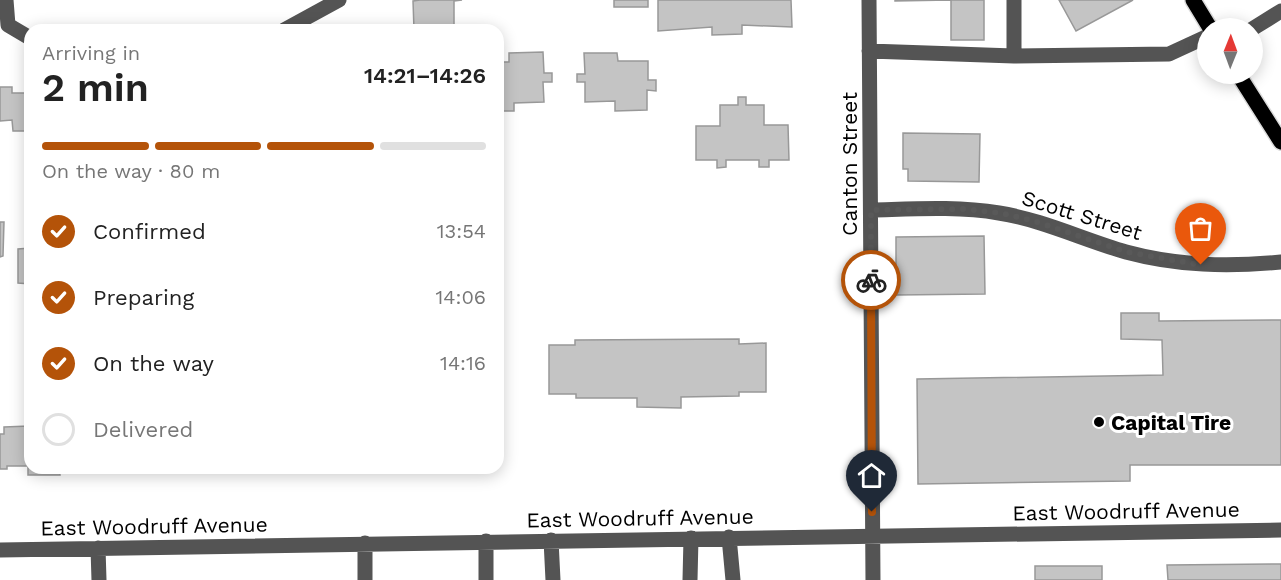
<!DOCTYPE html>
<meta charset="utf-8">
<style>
:root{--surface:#fff;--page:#f2f2f2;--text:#222;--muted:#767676;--line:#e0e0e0;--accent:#b45309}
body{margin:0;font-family:"Work Sans",sans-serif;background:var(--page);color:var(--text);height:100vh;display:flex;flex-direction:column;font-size:22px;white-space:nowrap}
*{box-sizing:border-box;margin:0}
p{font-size:20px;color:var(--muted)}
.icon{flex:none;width:33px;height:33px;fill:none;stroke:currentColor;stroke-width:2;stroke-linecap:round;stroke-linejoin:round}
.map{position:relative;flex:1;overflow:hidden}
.drawer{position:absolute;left:24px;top:24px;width:480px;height:450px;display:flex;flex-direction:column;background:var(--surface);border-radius:18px;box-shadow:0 3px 15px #0003}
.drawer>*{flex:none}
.needle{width:39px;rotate:1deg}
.tools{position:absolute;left:1197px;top:18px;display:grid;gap:12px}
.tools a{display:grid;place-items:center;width:66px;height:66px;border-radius:50%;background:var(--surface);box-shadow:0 3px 15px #0003;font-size:30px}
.pin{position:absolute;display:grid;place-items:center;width:51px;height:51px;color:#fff;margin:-62px -26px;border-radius:50% 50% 50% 0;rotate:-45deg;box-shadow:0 0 6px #0007}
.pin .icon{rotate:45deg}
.courier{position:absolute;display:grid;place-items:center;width:60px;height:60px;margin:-30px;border:4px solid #b45309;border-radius:50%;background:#fff;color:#222;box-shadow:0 2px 8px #0007}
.head em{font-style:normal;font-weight:600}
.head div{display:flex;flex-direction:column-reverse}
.head{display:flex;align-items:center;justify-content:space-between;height:102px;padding:0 18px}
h1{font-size:39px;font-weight:600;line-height:45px}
.bar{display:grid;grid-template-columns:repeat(4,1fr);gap:9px 6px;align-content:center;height:72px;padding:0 18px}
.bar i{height:8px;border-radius:4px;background:var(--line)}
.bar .current{background:var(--accent)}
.bar p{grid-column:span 4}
ol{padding:0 18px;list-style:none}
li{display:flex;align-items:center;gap:18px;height:66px}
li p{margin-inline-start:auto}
li .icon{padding:6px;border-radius:50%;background:var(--accent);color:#fff;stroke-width:4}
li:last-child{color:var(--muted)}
li i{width:33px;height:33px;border:3px solid var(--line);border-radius:50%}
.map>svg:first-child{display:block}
.building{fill:#c4c4c4;stroke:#989898;stroke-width:1.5}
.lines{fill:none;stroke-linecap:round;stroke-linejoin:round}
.major-casing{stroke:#dbdbdb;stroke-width:18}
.minor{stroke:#545454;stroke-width:15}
.major{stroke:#000;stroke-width:15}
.done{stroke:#595959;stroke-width:6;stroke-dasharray:0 10.8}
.route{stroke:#b45309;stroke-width:8}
.poi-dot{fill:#000;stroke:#fff;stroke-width:2}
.labels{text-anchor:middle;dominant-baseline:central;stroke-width:6;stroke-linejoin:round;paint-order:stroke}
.street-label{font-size:21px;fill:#000;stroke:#fff}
.poi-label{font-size:21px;font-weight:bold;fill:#000;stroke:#fff;text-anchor:start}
</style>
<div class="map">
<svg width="1281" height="580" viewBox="0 0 1281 580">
<rect width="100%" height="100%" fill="#fff"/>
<path class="building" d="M420 0H462L454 1V30H414L413 1Z
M614 0H648V7H614Z
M658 0H791L792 27 742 25V34L712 35V27L658 31Z
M951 0 895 1V0H984V40H951Z
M1059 0H1133L1076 31Z
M543 52 544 73H552V82H543L544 102 514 103V111H498V62H509V53Z
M584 53H617L618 61H648V80H656V91L647 90V110L615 111V101L585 102V82H577V74H585Z
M0 87H12V93H30V131H13L12 120 0 121Z
M738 97H746V105H764V125H788L789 160H769V167H759V160H726V167L717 168V160H696V126H720V105H738Z
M903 133 980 134 979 182 908 181V169H903Z
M0 222H4L3 256 0 257Z
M984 236 985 294 896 295V237Z
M30 248V284L18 283V249Z
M1121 313H1159V321L1281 320V465H1130V481L918 484 917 379 1163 375 1162 340 1121 339Z
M739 339V344L766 343V392H739V396L681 397V408L637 407V398H576V394H549V345H575V340Z
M29 426 30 468H59L60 475H28V466H7V469H0V434H4V427Z
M87 468H112V471H87Z
M1281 564V580H1168L1167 565Z
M1035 566H1102V580H1035Z"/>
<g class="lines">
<g class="major-casing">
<path id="major" d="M1193 0 1210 28
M1238 74 1281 142"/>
</g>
<path class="minor" d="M6 0 8 25 30 38
M869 0 873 580
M1252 29 1281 11
M284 30 339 0
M869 51 1014 56 1169 54 1208 36
M1014 56V0
M871 210C913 209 957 206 999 213 1043 220 1084 240 1126 252 1178 266 1228 267 1281 262
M729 537 733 580
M551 540 553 580
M486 541V580
M365 543V580
M98 548 99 580
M0 550 1281 530
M690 580 691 538"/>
<use href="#major" class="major"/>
</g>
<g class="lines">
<path class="done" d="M871 280V210L965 209 1000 213 1034 221 1127 252 1201 265"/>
<path class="route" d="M871 280 872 512"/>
</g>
<circle class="poi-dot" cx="1099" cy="422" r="6"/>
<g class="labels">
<g class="street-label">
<text transform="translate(849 164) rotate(-90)">Canton Street</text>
<text transform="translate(1082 215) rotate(17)">Scott Street</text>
<text transform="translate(1126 511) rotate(-1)">East Woodruff Avenue</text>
<text transform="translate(640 518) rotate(-1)">East Woodruff Avenue</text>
<text transform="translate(154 526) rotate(-1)">East Woodruff Avenue</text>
</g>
<g class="poi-label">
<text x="1111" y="422">Capital Tire</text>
</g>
</g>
</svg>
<div class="tools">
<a><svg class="needle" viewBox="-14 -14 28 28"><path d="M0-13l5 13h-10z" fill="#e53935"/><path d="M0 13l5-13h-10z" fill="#767676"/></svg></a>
</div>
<div class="pin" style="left:1201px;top:265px;background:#ea580c"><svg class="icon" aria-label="bag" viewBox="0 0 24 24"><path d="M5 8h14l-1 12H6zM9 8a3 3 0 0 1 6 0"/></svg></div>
<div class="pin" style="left:872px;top:512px;background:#1f2937"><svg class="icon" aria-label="home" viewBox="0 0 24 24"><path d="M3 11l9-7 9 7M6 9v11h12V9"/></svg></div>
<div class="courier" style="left:871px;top:280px"><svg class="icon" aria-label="bike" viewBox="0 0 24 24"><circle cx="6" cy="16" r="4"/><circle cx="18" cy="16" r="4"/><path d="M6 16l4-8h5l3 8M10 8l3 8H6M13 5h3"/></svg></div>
<section class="drawer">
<div class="head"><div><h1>2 min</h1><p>Arriving in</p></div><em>14:21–14:26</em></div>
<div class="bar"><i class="current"></i><i class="current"></i><i class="current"></i><i></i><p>On the way · 80 m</p></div>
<ol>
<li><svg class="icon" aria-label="check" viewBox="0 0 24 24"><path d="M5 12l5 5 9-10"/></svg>Confirmed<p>13:54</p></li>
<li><svg class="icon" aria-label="check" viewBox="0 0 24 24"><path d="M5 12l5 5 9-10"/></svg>Preparing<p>14:06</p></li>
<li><svg class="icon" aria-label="check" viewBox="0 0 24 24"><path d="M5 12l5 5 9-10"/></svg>On the way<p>14:16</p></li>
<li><i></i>Delivered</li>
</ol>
</section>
</div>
